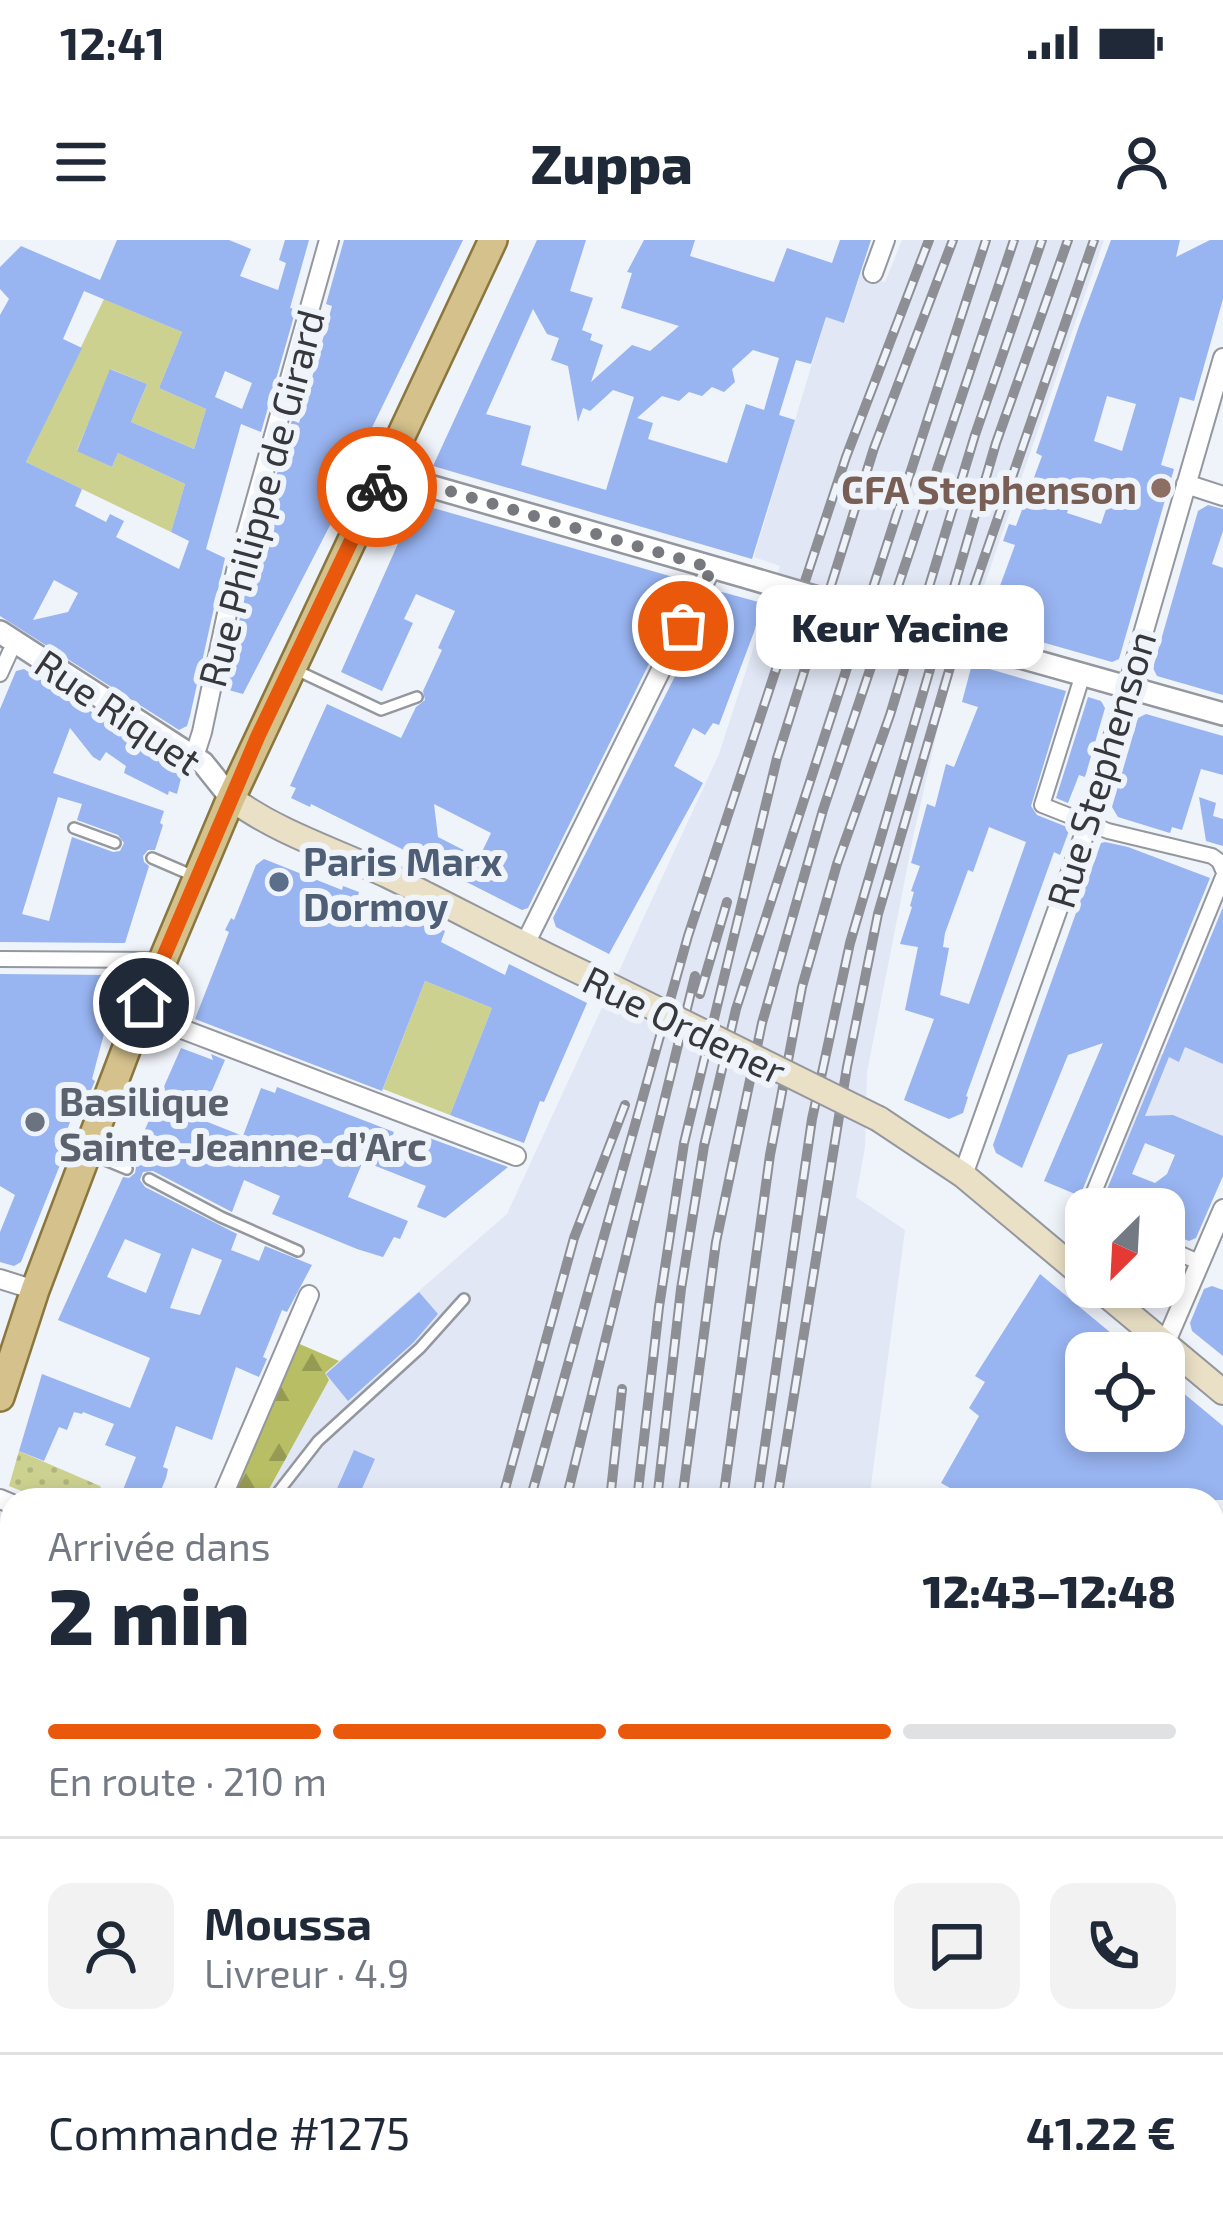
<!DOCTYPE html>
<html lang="fr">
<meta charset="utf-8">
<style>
:root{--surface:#fff;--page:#f2f2f3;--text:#1f2937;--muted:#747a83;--line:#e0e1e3;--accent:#ea580c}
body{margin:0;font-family:"Exo 2",sans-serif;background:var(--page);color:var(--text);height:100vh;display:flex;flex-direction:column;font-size:45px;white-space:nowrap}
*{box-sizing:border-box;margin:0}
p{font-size:39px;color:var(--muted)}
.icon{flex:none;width:66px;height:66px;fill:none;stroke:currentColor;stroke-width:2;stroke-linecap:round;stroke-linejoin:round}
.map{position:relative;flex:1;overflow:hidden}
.drawer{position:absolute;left:0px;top:1248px;width:1224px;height:747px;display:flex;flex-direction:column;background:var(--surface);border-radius:36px 36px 0 0;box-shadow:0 6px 18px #0003}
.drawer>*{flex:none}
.needle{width:78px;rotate:204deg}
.fabs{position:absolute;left:1065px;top:948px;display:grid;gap:24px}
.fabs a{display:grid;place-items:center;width:120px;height:120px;border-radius:24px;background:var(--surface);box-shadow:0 6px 18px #0003;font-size:60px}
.pin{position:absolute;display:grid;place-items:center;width:102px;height:102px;color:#fff;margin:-51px;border:6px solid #fff;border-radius:50%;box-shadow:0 3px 12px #0007}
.courier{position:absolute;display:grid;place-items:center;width:120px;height:120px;margin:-60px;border:9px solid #ea580c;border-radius:50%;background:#fff;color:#222;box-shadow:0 3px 15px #0007}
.bubble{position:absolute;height:84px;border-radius:24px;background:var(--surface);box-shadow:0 6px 18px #0003;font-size:39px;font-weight:800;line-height:84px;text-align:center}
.overview em{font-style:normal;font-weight:800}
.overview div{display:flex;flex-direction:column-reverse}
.overview{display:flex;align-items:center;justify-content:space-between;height:204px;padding:0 48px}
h1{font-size:78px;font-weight:800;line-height:90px}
.bar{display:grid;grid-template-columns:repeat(4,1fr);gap:18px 12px;align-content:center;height:144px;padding:0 48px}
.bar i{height:15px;border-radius:9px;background:var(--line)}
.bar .active{background:var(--accent)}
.bar p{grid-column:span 4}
.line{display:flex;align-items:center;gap:30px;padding:0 48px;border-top:3px solid var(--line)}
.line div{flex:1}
.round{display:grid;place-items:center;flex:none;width:126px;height:126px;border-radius:24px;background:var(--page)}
.status{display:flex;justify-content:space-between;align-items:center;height:84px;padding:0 60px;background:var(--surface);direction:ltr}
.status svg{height:33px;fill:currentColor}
header{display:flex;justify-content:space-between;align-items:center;height:156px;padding:0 48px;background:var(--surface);font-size:54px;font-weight:800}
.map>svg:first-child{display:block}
.built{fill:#e1e7f5}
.forest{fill:url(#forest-firs)}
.park{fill:url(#park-dots)}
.garden{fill:#ccd190}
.building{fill:#98b4f1;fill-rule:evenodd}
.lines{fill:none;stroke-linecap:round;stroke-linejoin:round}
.service-casing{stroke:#94979e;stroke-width:14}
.pedestrian-casing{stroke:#94979e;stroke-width:18}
.minor-casing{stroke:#94979e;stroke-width:22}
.tertiary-casing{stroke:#94979e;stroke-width:26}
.secondary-casing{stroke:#94979e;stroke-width:28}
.primary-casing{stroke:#8b763e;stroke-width:32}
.service{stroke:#fff;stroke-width:9}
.pedestrian{stroke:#fff;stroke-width:14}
.minor{stroke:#fff;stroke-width:18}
.tertiary{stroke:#fff;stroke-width:21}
.secondary{stroke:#eae0c6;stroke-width:24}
.primary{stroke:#d4c18c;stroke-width:27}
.rail-casing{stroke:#8d8f94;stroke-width:10}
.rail{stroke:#eff3fa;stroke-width:6;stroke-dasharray:18;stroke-linecap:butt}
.tertiary-bridge-casing{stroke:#94979e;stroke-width:26;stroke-linecap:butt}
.secondary-bridge-casing{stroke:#94979e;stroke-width:28;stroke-linecap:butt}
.tertiary-bridge{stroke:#fff;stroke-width:21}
.secondary-bridge{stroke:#eae0c6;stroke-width:24}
.done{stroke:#77797e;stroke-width:12;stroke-dasharray:0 21.6}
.route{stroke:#ea580c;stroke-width:15}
.education-dot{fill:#8d6e63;stroke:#eff3fa;stroke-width:4.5}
.service-dot{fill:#5c6f8a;stroke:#eff3fa;stroke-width:4.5}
.worship-dot{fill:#6b7280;stroke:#eff3fa;stroke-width:4.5}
.labels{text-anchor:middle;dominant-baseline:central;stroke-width:12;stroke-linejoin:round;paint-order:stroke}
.education-label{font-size:39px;font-weight:bold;fill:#785e54;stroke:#eff3fa;text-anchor:end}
.street-label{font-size:39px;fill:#37383b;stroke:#eff3fa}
.service-label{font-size:39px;font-weight:bold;fill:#4e5e75;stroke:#eff3fa;text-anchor:start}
.worship-label{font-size:39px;font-weight:bold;fill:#5b616d;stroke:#eff3fa;text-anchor:start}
</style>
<div class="status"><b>12:41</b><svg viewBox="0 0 49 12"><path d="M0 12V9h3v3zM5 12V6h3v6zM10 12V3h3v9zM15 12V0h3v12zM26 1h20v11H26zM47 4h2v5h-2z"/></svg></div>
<header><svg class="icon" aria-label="menu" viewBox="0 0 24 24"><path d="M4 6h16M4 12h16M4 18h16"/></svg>Zuppa<svg class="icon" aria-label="person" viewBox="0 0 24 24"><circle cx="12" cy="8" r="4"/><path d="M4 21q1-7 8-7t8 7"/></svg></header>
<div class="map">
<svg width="1223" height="1993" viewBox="0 0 1223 1993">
<defs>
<pattern id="forest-firs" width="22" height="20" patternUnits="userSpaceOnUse" patternTransform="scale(3)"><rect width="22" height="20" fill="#b8be63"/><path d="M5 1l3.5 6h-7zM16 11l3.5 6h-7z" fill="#969b53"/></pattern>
<pattern id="park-dots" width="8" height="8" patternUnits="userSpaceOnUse" patternTransform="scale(3)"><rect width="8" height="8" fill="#ccd190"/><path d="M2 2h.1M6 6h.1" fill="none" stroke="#b0b47d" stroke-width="1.8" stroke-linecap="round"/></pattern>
</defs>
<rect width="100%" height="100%" fill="#eff3fa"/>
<path class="built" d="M902 0H1104L944 461 914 593 867 832 865 907 856 957 905 990 869 1260H263L329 1140 324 1134 507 974 719 514 780 326 754 317 826 77 845 83 861 32 885 42Z
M1197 779 1223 790V936L1215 954 1167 934 1175 915 1145 903 1135 923 1117 915 1159 813 1179 821Z
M12 1707V1983H780L773 1993H0V1745Z"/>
<path class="forest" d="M295 1102 339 1121 325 1133 329 1140 263 1260H229Z"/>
<path class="park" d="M19 1211 100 1246 107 1260H44L9 1246Z"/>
<path class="garden" d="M104 59 182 92 159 148 206 169 194 209 131 182 147 144 111 129 77 210 112 227 118 213 185 244 171 292 26 222Z
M425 741 492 768 450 875 383 849Z"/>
<path class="building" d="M117 0H229L251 9 240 36 278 50 286 23 279 20 285 0H309L290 68 296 69 261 192 241 184 206 309 225 318 190 476 187 486 179 490 0 376V75L9 59 0 49V27L21 6 100 40ZM84 51 182 92 159 148 206 169 194 209 131 182 147 144 110 129 77 211 112 227 118 213 185 244 171 292 189 301 179 329 116 297 124 281 110 274 106 282 75 266 82 249 26 222 82 108 63 99ZM225 131 252 143 242 169 215 157ZM54 340 78 353 68 372 33 380Z
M344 0H463L366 200 370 202 343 260 243 454 225 449 249 334 292 180 299 183 319 113 332 66 326 64Z
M537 0H586L570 51 593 58 582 90 592 94 590 100 603 105 591 142 632 105 650 111 679 86 621 68 632 33 627 32 644 0H695L690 16 774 42 787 8 832 23 840 0H871L844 83 826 77 811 124 796 120 779 175 795 180 752 319 433 226ZM533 69 547 94 559 98 551 120 568 126 578 182 583 168 590 171 613 150 634 157 606 250 521 225 531 186 486 174ZM753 110 779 118 764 170 746 164 727 223 648 199 653 183 637 178 662 156 679 161 689 152 702 156 712 147 724 152 735 142 732 129Z
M1111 0H1180L1176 17 1210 0H1223V59L1194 161 1180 157 1161 225 1174 229 1119 419 1112 422 975 383 979 369 990 373 1015 305 1003 301 1009 284 1016 286 1042 216 1036 213 1079 86ZM1107 156 1136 164 1122 211 1094 201ZM1076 245 1111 255 1101 284 1067 273Z
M416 263 687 341 688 345 528 668 522 670 427 622 426 625 404 614 406 611 311 564 310 567 291 558 296 548 290 546 327 464 401 498 416 467 425 460 423 451 442 410 438 408 455 371 416 354 404 379 413 383 382 451 341 432ZM434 564 491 593 479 618 438 597Z
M1208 265 1223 269V291L1212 324 1223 328V455L1157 436 1153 428 1198 271Z
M722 352 762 363 754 392 719 485 713 483 705 495 693 488 674 526 703 543 609 714 556 687 553 678 716 355Z
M972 424 1066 451 1031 566 1037 575 1067 587 1069 591 1060 615 1054 612 966 856 968 857 963 873 949 879 904 860 934 779 905 770 918 707 900 704 912 667 910 666 914 652 911 651 920 626 911 623 927 564 935 567 946 524 954 527 978 467 962 462ZM989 587 1026 602 969 764 940 755 949 708 943 707 945 693 968 630 973 632Z
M24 429 183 530 177 554 169 551 168 555 124 533 126 526 106 512 100 521 93 517 70 488 53 533 164 571 160 583 163 585 155 610H148L143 616 144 622 149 626 125 703 0 702V469L16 431ZM58 557 82 564 77 580 118 595 124 603 120 611 113 612 72 597 49 681 22 674Z
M1088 457 1101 461 1105 468 1085 537 1079 535 1068 563 1056 558Z
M1146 474 1223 496V535L1201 529 1182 590 1172 587 1170 593 1118 577 1112 567 1138 478Z
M1199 557 1216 563 1213 576 1223 579V606L1206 601Z
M1105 602 1128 607 1210 638 1080 956 1044 941 1103 803 1068 815 1022 928 996 913 993 905 1101 603Z
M264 619 342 650 343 646 359 652 358 656 445 691 441 702 505 735 509 724 587 763 544 862 540 861 524 903 450 875 492 768 425 741 382 851 195 779 229 692 225 690 231 678 234 680 256 625Z
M1223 667V824L1185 807 1179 822 1169 817 1145 876 1173 875 1223 896V936L1196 998 1189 1001 1164 991V969H1112L1101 964ZM1145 903 1175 915 1167 934 1155 943 1132 934Z
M0 734 110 735 115 741 107 774 109 775 92 839 95 841 78 880 70 882 63 901 66 910 21 1022 14 1026 0 1022V992L15 955 0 946Z
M181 808 213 820 211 814 225 820 200 879 243 896 261 848 275 853 277 847 394 892 389 904 417 915 424 896 508 927 445 978 417 967 426 946 363 921 348 957 408 981 400 999 394 997 383 1017 357 1009 272 974 280 956 244 940 232 972 153 931 143 932 140 940 145 947 237 994 231 1010 259 1021 265 1006 312 1025 287 1072 282 1070 263 1117 267 1119 259 1137 236 1127 212 1200 176 1186 163 1227 168 1229 166 1238 157 1260H119L136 1217 105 1205 114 1184 83 1172 82 1174 74 1172 67 1190 59 1187 44 1221 19 1211 42 1134 130 1168 150 1118 58 1080 123 937 129 938 135 933 136 927 131 921ZM125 999 161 1014 146 1053 107 1037ZM192 1008 222 1020 200 1075 170 1068Z
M1040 1034 1135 1113H1086V1191H1164V1137L1223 1186V1260H942L950 1248 941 1243 979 1176 969 1168 985 1142 975 1136Z
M1212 1046 1223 1050V1116L1192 1091 1190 1083 1204 1049Z
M419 1052 438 1074 413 1103 348 1161 326 1134Z
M354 1210 375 1219 357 1260H332Z"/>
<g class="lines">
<g class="service-casing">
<path id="service" d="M296 430 381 470 417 457
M74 588 115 603
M152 618 196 637
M93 915 127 929
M149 939 221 977 298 1011
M272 1260 318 1201 420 1108 464 1059
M1212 1676 1223 1678
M1212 1690 1223 1698
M0 1863 12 1846
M0 1896 12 1901
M902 1991 907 1983
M157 1993 161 1983"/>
</g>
<g class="pedestrian-casing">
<path id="pedestrian" d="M0 434 10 412
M1083 434 1042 565 1108 591 1212 616 1219 621 1223 630
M0 719 163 720
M1087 969 1223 637
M1164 1007 1201 1023"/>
</g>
<g class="minor-casing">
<path id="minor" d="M873 33 885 0
M1186 244 1223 256
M194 517 202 492 236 331 329 0
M524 706 712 327
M140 773 516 916
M963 935 1088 584 1223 118
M0 1039 35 1050
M1165 1104 1223 969
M0 1259 12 1264
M221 1260 309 1055
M1207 1983 1218 1993
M872 1993 879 1983"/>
</g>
<g class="tertiary-casing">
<path id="tertiary" d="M384 233 750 338
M0 392 203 523 231 558
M981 406 1223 474
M1212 1940 1223 1928
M1171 1993 1177 1983"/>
</g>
<g class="secondary-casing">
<path id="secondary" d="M231 558C278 593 334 610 387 635 459 670 529 709 602 742
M879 879 963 935 1086 1038
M1097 1047 1223 1152"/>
</g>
<g class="primary-casing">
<path id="primary" d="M0 1157 35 1050 135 786 231 558 493 0"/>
</g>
<use href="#service" class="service"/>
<use href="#pedestrian" class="pedestrian"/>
<use href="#minor" class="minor"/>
<use href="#tertiary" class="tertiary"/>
<use href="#secondary" class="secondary"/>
<use href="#primary" class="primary"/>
<g class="rail-casing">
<path id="rail" d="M700 754 727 662
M502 1260 574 998 625 865
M530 1260 688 696 846 217 929 0
M566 1260 695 736
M610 1260 622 1149
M637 1260 659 1067 684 903 777 518 874 208 953 0
M657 1260 681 1049 704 906 736 769 986 0
M682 1260 716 1002 762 783 823 570 1014 0
M723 1260 770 915 802 747 837 624 890 475 975 195 1042 0
M757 1260 812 879 850 703 996 203 1068 0
M777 1260 847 827 878 674 969 362 1094 0
M403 1993 404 1983
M431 1993 433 1983
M452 1993V1983
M511 1993 512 1983
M551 1993 552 1983
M586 1993 588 1983
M624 1993 626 1983
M644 1993 646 1983
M664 1993 665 1983
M691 1993 693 1983"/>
</g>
<use href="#rail" class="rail"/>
<g class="tertiary-bridge-casing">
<path id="tertiary-bridge" d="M750 338 981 406"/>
</g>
<g class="secondary-bridge-casing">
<path id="secondary-bridge" d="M602 742 879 879"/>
</g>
<use href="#tertiary-bridge" class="tertiary-bridge"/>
<use href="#secondary-bridge" class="secondary-bridge"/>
</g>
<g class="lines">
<path class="done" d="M377 247 384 232 712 328 683 386"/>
<path class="route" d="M144 763 258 496 377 247"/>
</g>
<circle class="education-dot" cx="1161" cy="248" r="12"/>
<circle class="service-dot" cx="279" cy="642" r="12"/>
<circle class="worship-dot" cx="35" cy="882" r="12"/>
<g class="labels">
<g class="education-label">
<text x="1137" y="248">CFA Stephenson</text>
</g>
<g class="street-label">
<text transform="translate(260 258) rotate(-75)">Rue Philippe de Girard</text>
<text transform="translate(119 471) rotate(34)">Rue Riquet</text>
<text transform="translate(1100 529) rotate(-73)">Rue Stephenson</text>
<text transform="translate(685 784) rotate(26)">Rue Ordener</text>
</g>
<g class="service-label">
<text x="303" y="620">Paris Marx<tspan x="303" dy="45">Dormoy</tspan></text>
</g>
<g class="worship-label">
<text x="59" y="860">Basilique<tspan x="59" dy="45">Sainte-Jeanne-d’Arc</tspan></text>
</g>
</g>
</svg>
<div class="fabs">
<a><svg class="needle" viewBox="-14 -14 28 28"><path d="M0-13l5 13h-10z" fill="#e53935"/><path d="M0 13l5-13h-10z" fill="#747a83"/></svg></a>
<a><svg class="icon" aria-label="locate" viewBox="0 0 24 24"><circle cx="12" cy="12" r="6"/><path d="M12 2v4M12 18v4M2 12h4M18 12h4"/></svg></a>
</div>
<div class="pin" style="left:683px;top:386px;background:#ea580c"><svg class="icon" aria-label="bag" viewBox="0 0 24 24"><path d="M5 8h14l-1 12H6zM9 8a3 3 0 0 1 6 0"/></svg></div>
<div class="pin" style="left:144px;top:763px;background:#1f2937"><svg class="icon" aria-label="home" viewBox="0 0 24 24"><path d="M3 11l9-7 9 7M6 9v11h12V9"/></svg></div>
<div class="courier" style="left:377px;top:247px"><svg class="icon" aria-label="bike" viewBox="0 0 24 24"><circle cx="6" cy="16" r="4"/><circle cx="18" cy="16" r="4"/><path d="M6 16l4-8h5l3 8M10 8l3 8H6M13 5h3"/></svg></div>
<div class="bubble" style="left:756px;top:345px;width:288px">Keur Yacine</div>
<section class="drawer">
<div class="overview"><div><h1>2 min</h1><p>Arrivée dans</p></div><em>12:43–12:48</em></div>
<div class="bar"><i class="active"></i><i class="active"></i><i class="active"></i><i></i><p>En route · 210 m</p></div>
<div class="line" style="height:216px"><a class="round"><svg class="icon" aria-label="person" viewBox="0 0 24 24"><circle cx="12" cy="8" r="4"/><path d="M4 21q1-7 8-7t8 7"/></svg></a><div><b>Moussa</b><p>Livreur · 4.9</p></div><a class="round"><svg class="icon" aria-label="chat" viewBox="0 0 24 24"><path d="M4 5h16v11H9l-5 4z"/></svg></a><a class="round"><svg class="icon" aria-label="phone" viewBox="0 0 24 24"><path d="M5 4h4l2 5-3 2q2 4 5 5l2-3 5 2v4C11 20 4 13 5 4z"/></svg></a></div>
<div class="line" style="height:156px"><div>Commande #1275</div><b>41.22 €</b></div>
</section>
</div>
